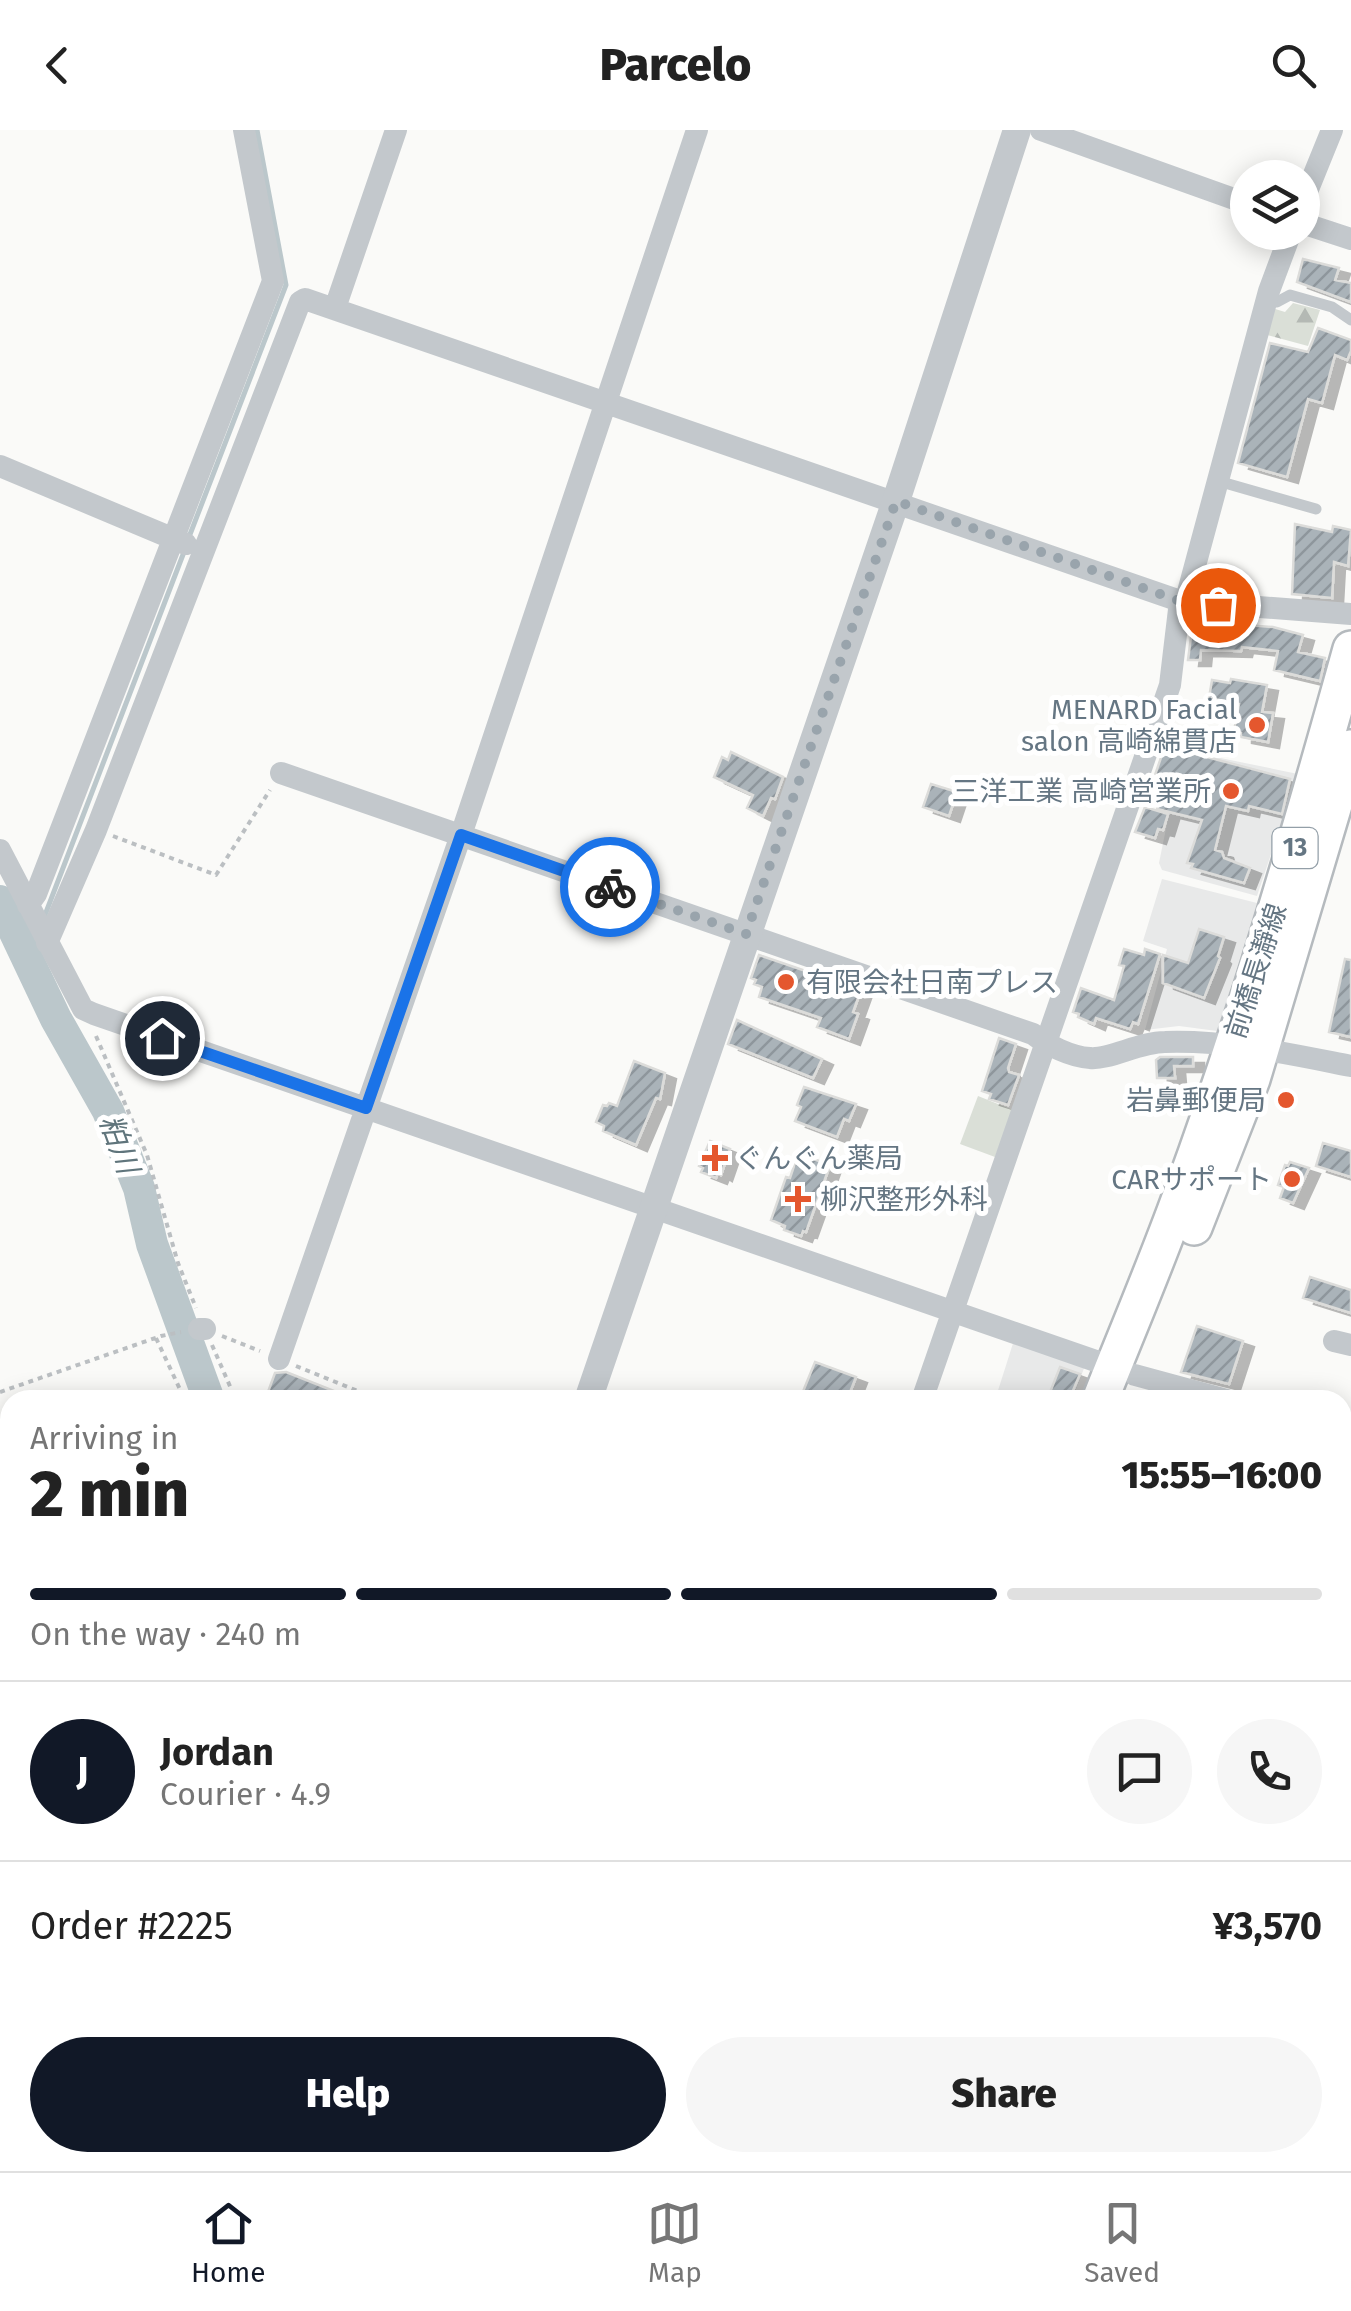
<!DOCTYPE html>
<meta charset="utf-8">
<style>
:root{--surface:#fff;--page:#f6f6f6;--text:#222;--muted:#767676;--line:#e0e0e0;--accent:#111827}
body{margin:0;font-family:"Fira Sans","Noto Sans JP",sans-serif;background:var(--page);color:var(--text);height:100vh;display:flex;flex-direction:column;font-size:38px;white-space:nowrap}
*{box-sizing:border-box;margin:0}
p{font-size:32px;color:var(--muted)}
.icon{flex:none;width:55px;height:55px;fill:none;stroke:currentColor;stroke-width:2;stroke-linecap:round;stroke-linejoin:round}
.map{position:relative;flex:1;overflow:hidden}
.details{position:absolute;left:0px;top:1260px;width:1352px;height:782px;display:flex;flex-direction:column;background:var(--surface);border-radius:30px 30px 0 0;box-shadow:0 5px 25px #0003}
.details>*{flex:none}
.tools{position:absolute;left:1230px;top:30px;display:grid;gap:20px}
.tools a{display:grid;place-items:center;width:90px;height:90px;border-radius:50%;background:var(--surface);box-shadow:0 5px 25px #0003;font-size:50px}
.pin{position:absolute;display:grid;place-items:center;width:85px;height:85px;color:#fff;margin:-42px;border:5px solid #fff;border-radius:50%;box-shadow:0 2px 10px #0007}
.courier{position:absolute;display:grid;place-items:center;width:100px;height:100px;margin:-50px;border:8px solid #1a73e8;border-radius:50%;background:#fff;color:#222;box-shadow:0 2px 12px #0007}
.headline em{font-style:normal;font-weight:800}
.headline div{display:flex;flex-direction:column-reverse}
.headline{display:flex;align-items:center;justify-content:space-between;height:170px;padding:0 30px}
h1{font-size:65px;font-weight:800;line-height:75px}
.bar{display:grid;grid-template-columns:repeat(4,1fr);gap:15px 10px;align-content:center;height:120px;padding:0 30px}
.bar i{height:12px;border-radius:8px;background:var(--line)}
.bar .selected{background:var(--accent)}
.bar p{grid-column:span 4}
.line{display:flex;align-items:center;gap:25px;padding:0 30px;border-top:2px solid var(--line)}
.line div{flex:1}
.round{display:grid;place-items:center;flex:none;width:105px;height:105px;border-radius:52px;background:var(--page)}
.action{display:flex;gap:20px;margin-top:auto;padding:20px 30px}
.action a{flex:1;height:115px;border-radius:60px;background:var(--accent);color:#fff;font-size:40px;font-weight:800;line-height:115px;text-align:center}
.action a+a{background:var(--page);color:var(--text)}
header{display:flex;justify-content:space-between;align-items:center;height:130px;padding:0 30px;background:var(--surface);font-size:45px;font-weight:800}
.dock{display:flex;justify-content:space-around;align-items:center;height:140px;border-top:2px solid var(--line);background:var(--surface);font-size:28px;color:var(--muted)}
.dock a{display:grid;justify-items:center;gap:5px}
.dock .selected{color:var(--accent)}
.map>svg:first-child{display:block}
.built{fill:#e8e9e9}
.green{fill:#dadfd7}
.forest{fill:url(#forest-firs)}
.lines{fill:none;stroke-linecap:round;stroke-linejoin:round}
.stream{stroke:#bbc7cb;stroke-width:5}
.river{stroke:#bbc7cb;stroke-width:32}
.building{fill:url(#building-hatch);stroke:#dcdcda;stroke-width:2.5;filter:url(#shadow)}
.secondary-casing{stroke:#b3babf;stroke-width:35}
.primary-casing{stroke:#b5babe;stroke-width:40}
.path{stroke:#bbbfc2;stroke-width:4;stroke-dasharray:5 5;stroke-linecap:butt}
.service{stroke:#c3c8cc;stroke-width:11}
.minor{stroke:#c3c8cc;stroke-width:22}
.tertiary{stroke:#c3c8cc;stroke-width:28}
.secondary{stroke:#fff;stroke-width:30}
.primary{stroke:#fff;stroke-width:35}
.rail-casing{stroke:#a2aab0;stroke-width:9}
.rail{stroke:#fff;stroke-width:5;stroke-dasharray:15;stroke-linecap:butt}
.done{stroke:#99a4ac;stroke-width:10;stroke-dasharray:0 18}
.route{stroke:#1a73e8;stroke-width:12}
.poi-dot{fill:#e4572e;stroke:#fff;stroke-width:4}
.labels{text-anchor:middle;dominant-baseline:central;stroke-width:10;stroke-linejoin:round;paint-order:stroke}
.shield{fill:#fff;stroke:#939fa8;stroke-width:2.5}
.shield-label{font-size:25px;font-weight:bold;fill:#657683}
.poi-label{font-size:28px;fill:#657683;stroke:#fff;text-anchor:end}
.street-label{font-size:28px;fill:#657683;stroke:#fff}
.water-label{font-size:30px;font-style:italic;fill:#60757c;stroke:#fff}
</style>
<header><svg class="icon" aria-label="back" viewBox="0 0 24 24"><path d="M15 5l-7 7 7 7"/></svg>Parcelo<svg class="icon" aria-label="search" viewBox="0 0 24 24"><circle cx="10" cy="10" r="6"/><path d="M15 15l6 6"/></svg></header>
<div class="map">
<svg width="1351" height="2041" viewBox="0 0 1351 2041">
<defs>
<pattern id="forest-firs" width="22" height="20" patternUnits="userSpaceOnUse" patternTransform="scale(2.5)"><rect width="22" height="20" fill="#dadfd7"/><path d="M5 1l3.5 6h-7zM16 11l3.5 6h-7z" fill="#b4b9b4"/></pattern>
<pattern id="building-hatch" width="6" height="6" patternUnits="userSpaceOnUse" patternTransform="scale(2.5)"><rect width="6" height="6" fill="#aab3b9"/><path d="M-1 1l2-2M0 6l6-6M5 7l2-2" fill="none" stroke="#8e969c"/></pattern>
<filter id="shadow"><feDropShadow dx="11" dy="6" stdDeviation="0" flood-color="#0004"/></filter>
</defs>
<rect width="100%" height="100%" fill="#fafaf8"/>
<path class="built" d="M1182 620 1298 644 1257 766 1162 740 1159 733Z
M1162 749 1257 773 1217 901 1179 896 1145 900 1167 819 1143 811Z
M1015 1207 1086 1233 1072 1270H995Z
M1343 1999 1351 2000V2041H1068V2033L1342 2032Z"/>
<path class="green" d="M978 966 1013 980 995 1027 960 1014Z"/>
<path class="forest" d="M1293 173 1320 180 1308 216 1267 205 1272 178 1285 182Z"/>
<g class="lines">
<path class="stream" d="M189 407 286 155 257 0
M45 785 184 422
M28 828 37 805"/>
<path class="river" d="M0 771 56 889 108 981 139 1058 152 1114 209 1270
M209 2041 210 2032"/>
</g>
<path class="building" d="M1303 129 1339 138 1335 150 1351 153V172L1297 152Z
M1318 198 1351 210V221L1347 230 1335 225 1322 273 1308 269 1287 347 1238 333 1270 213 1308 222Z
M1295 394 1332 402 1333 396 1351 400 1348 436 1334 432 1332 468 1292 464Z
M1193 491 1273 497 1303 505 1298 522 1325 528 1320 551 1274 540 1278 521 1242 517 1241 521 1201 520 1200 530H1188Z
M1231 549 1267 555 1262 582 1273 583 1268 612 1241 607V603L1234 601 1239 574 1209 568 1212 550 1230 553Z
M1165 616 1290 649 1282 684 1249 676 1248 681 1226 676 1215 720 1222 722 1224 728 1250 738 1244 753 1191 738 1193 734 1187 733 1202 690 1157 679 1168 650 1155 645Z
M731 622 783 647 775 669 771 668 763 686 747 678 753 665 714 647 722 627 728 630Z
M931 654 957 662 949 686 923 677Z
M1145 677 1168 684 1163 700 1158 699 1155 708 1135 702Z
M1199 799 1224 807 1218 826 1220 828 1204 868 1163 853V825L1188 833Z
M1124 819 1144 825 1145 819 1160 824 1138 894 1133 892 1130 899 1096 888 1094 894 1078 887 1079 884 1073 882 1081 858 1114 870 1124 836 1119 835Z
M759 825 861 860 853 882 858 884 849 909 817 897 821 888 759 867 762 857 754 854 756 850 751 848Z
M1345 829 1351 830V907L1329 902Z
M737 890 822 929 813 948 728 914Z
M999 908 1016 914 1008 938 1009 942 1019 945 1008 975 989 969 991 964 982 961Z
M1160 927H1193V936H1174L1175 948H1157L1156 930Z
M634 931 665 943 660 969 656 968 636 1015 603 1001 604 996 596 992 603 975 607 976 609 973 617 976Z
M804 957 856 974 849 991 844 989 837 1007 795 991 801 977 797 975Z
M710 1011 730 1019 721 1045 718 1043 716 1048 701 1042 703 1038 699 1036Z
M1323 1013 1351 1021V1047L1316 1036Z
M811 1028 830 1035 806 1102 803 1101 801 1106 784 1100 785 1096 771 1090 786 1047 790 1048 795 1033 808 1037Z
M1290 1032 1309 1038 1293 1073 1280 1068 1284 1057 1278 1055 1285 1035 1288 1036Z
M1310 1147 1351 1160V1183L1303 1168Z
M1197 1196 1243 1211 1229 1254 1181 1242Z
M815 1232 856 1247 847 1270H806L808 1266 802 1264Z
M1060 1237 1080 1244 1069 1270H1047Z
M286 1242 354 1269 353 1270H265L275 1243Z"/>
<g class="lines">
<g class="secondary-casing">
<path id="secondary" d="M1342 1985 1351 1986"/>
</g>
<g class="primary-casing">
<path id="primary" d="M1194 1097 1252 949 1351 618
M1100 1270C1127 1202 1156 1134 1181 1065 1247 886 1300 702 1351 519
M807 2041 810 2032"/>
</g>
<path class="path" d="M113 706 216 745 270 660
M96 906 147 1025 178 1133 196 1178
M222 1206 260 1221
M156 1208 185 1270
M212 1215 236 1270
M296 1236 380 1270
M0 1262 161 1206 181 1202
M0 1703 9 1820
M190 2041 191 2032
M231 2041 232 2032"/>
<path class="service" d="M1267 169 1277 172 1290 165 1332 177 1351 190
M1218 351 1316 379
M1342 1390 1351 1393
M1342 1443 1351 1445
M1342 1494 1351 1496"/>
<path class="minor" d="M1041 0 1248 74
M1302 74 1332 0
M1302 93 1351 109
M335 178 396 0
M0 336 186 414
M1185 473 1269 161 1291 102
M281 643 1033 904C1047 915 1071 927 1090 928 1109 930 1140 912 1165 912 1228 910 1290 924 1351 936
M0 720 83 879 94 884 1113 1237
M28 775 36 764 273 151 244 0
M47 813 96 700 300 172 305 169 1180 471 1351 484
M199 1199H205
M1334 1211 1351 1215
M279 1229 461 705 697 0
M1135 1245 1227 1270
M922 1270 1170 555 1180 471
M1342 1302 1351 1304
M1342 1364 1351 1333
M0 1532H10
M1342 1555 1351 1557
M0 1625 10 1638
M1342 1753 1351 1755
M352 2032 642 2041
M957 2032 959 2041"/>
<path class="tertiary" d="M588 1270 896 371 1017 0
M10 1653V1666
M0 1857 10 1847"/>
<use href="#secondary" class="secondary"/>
<use href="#primary" class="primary"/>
<g class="rail-casing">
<path id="rail" d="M0 1410 10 1411"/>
</g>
<use href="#rail" class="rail"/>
</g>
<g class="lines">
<path class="done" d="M610 757 746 804 896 371 1180 471 1218 475"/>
<path class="route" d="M162 908 366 978 461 705 610 757"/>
</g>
<g class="poi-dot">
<circle cx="1257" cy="595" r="10"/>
<circle cx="1231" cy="661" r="10"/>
<circle cx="786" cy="852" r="10"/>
<circle cx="1286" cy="970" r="10"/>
<path d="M710 1013h10v10h10v10h-10v10h-10v-10h-10v-10h10z"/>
<circle cx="1292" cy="1049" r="10"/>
<path d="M793 1054h10v10h10v10h-10v10h-10v-10h-10v-10h10z"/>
</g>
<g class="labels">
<rect class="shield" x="1272.5" y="698" width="45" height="40" rx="8"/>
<g class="shield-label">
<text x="1295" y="718">13</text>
</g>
<g class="poi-label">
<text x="1237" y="579">MENARD Facial<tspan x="1237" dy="32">salon 高崎綿貫店</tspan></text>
<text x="1211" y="661">三洋工業 高崎営業所</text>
<text x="806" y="852" text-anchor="start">有限会社日南プレス</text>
<text x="1266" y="970">岩鼻郵便局</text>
<text x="735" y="1028" text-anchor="start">ぐんぐん薬局</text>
<text x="1272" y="1049">CARサポート</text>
<text x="820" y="1069" text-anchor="start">柳沢整形外科</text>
</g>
<g class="street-label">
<text transform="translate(1256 841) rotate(-72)">前橋長瀞線</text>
</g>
<g class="water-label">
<text transform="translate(119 1014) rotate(70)">粕川</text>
</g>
</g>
</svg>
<div class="tools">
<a><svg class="icon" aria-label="layers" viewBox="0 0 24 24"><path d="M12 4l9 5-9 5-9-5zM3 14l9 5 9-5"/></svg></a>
</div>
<div class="pin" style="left:1218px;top:475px;background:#ea580c"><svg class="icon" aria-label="bag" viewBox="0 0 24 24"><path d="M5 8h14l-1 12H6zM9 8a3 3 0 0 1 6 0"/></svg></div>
<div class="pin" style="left:162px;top:908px;background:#1f2937"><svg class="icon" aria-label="home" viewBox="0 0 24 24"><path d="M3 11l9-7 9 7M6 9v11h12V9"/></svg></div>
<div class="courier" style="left:610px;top:757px"><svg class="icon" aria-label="bike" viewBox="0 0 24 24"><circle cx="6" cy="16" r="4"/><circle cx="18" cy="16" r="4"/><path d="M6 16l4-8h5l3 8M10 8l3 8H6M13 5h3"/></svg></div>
<section class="details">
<div class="headline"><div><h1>2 min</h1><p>Arriving in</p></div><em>15:55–16:00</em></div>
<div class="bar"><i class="selected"></i><i class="selected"></i><i class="selected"></i><i></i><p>On the way · 240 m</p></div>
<div class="line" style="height:180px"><b class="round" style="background:var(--accent);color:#fff">J</b><div><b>Jordan</b><p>Courier · 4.9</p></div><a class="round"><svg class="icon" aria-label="chat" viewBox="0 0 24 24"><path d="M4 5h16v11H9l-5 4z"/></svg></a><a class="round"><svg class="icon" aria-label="phone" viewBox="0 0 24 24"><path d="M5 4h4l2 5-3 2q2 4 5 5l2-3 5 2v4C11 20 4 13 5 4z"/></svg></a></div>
<div class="line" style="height:130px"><div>Order #2225</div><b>¥3,570</b></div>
<div class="action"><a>Help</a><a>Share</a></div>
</section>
</div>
<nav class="dock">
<a class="selected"><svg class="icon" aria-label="home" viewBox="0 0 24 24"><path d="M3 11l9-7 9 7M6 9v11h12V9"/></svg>Home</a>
<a><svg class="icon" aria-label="map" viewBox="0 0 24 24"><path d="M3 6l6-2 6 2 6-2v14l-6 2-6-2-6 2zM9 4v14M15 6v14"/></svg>Map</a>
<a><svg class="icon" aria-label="saved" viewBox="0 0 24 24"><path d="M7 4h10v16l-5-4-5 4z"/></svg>Saved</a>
</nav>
